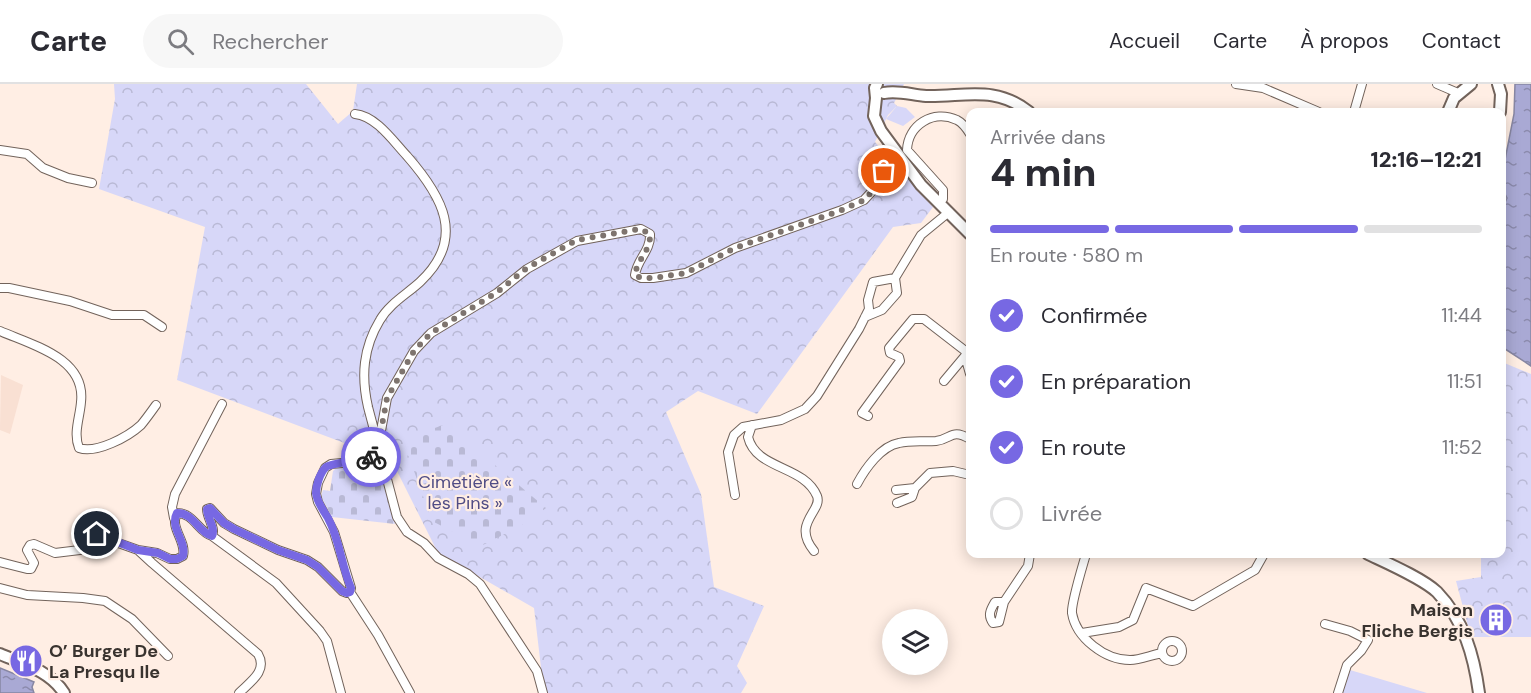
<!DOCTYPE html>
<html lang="fr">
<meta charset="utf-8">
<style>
:root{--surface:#fff;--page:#f7f7f7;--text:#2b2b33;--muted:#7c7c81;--line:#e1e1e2;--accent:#7768e3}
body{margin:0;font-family:"DM Sans",sans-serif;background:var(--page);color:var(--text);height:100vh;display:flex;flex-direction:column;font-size:22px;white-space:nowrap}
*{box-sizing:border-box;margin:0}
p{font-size:20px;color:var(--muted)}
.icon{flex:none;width:33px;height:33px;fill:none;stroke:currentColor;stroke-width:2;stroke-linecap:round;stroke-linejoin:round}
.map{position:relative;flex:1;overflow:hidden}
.side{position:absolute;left:966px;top:24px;width:540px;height:450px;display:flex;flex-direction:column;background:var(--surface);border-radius:12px;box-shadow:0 3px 15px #0003}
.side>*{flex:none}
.fabs{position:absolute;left:882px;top:525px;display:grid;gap:12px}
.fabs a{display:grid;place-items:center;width:66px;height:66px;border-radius:50%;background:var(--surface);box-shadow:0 3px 15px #0003;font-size:30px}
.pin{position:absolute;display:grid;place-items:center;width:51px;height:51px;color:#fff;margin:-26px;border:3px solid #fff;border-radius:50%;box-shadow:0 2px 6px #0007}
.courier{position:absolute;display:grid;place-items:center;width:60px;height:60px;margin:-30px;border:4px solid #7768e3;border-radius:50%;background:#fff;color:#222;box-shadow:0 2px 8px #0007}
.overview em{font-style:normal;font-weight:800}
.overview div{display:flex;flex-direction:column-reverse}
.overview{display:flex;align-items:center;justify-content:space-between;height:102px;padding:0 24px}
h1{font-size:39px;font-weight:800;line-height:45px}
.bar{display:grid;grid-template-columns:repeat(4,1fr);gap:9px 6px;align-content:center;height:72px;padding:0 24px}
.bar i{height:8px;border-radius:4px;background:var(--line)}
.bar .current{background:var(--accent)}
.bar p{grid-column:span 4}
ol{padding:0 24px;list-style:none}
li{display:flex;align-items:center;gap:18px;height:66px}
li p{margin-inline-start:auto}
li .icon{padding:6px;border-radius:50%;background:var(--accent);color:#fff;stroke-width:4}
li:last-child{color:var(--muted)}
li i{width:33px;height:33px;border:3px solid var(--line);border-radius:50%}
header{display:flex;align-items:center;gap:36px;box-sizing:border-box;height:84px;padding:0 30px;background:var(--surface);border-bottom:2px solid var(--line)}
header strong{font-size:28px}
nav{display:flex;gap:33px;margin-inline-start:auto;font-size:21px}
.search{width:420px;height:54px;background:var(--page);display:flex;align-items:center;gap:15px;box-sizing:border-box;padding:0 21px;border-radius:33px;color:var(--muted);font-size:22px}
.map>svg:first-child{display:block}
.built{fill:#f9e0d3}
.grass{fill:#d7d7f8}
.forest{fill:url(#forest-crowns)}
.cemetery{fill:url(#cemetery-stones)}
.water{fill:url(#water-ripples);stroke:#8786a2;stroke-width:1.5}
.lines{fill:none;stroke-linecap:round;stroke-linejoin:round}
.street-casing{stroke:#72635b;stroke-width:10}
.secondary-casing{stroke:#72635b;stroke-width:14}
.street{stroke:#fff;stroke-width:8}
.secondary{stroke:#fff;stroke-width:10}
.done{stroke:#7e746e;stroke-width:6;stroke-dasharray:0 10.8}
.route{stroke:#7768e3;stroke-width:8}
.labels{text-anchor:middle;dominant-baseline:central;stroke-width:4.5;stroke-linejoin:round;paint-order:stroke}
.park-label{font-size:18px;fill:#504c85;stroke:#ffeee4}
.poi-label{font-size:18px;font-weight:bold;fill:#39332f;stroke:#ffeee4;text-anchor:end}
</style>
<header>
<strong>Carte</strong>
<div class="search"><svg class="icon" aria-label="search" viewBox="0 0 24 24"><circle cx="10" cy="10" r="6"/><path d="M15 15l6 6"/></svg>Rechercher</div>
<nav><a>Accueil</a><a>Carte</a><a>À propos</a><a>Contact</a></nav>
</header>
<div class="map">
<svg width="1531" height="609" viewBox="0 0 1531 609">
<defs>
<pattern id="forest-crowns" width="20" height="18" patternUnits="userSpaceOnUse" patternTransform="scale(1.5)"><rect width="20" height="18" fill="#d7d7f8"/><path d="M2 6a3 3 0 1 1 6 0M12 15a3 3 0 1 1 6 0" fill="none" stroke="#b9b9d5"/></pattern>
<pattern id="cemetery-stones" width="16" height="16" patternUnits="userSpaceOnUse" patternTransform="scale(1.5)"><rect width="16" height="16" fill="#d7d7f8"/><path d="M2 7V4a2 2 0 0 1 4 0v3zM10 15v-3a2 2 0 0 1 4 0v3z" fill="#b9b9d5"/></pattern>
<pattern id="water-ripples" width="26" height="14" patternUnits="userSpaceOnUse" patternTransform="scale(1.5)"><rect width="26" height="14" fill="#a9a9d4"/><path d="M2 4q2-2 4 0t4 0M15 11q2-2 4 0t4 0" fill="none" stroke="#8b8aac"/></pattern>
</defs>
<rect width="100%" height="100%" fill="#ffeee4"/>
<path class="built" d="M1 291 23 301 10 350 0 346Z"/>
<path class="grass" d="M897 22 906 24 915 33 903 42 886 35Z
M1350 586 1427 609H1343Z"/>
<path class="forest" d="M114 0H306L338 40 353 27 357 0H904L894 19 897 22 888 31 875 58 933 123 921 139 893 143 757 330 698 307 666 328 701 410 714 503 764 522 737 582 747 599 741 609H544L534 524 438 469 392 377 177 296 205 143 99 105 115 15Z
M1502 278 1531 290V553H1471L1456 497 1481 493V470H1502Z"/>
<path class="cemetery" d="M446 340 546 424 526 439 481 462 432 437 409 373 403 365 415 347 418 350Z
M374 377 378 380 395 440 332 433 321 413 323 406 330 407 333 387 338 382 352 383Z"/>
<path class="water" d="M1515 0H1531V282L1502 263V125L1507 114 1504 108 1502 91 1514 30Z
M0 584 34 598 32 603 34 609H0Z"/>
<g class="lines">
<g class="street-casing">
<path id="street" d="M1236 0 1263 4 1319 28
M1437 0 1458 9
M1354 28 1362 0
M355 30C376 32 393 57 407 72 442 112 467 154 420 198 407 210 389 220 380 236 363 264 361 292 368 323L397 433 407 448 424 459 438 474 468 490 480 500 537 587 543 609
M0 66 27 70 43 84 68 94 92 99
M939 119 943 115V106L907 66C908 41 933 25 957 36 963 39 967 45 970 50
M0 204H9L70 217 112 231H144L162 243
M865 233 882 226 897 209 895 194 921 151 949 128
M0 247C32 261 86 274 81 318 80 333 73 349 79 364 96 370 128 353 141 341 146 335 151 328 156 321
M965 272 970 290
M944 297 970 266
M868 332 862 329 900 277 899 273 890 269 889 264 913 235H924L968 269
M752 341 748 353C756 386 804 381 817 412 823 427 791 439 814 467
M378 363 387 314 414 267 431 249 497 209 527 185 577 157 641 145 650 150C651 167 637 175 635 191L641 194H653L686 189 735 164 842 126 864 116 878 101 890 80 901 76
M857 400C865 385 881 362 899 359 911 356 924 358 936 357 952 355 951 344 970 355
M896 406 915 404 930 389 953 387 970 391
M735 411 728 368 734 351 743 343 781 336 805 325 817 312 859 245 869 225 868 216 873 198 895 194
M897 419 912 413 915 404
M174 434 172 423 175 410 222 320
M212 452 276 499 320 547 327 557 341 609
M139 467 152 479 258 570C268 587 250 598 239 609
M1086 470C1083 481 1071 519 1072 529 1076 554 1105 576 1130 576 1140 576 1151 571 1162 569
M0 478 27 485H31L34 479 27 466 30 461 34 460 55 469 88 465 89 452 93 450 138 466 157 469 170 475H177L183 472C187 457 169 444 177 429 194 429 198 448 212 452 216 443 207 435 207 425L210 424 224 439 234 445 278 466 307 476 318 483 342 507 347 509 350 508 351 504 334 448 318 418 316 410 318 399 325 384 331 380 353 378 380 370
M0 504 27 511 83 514 105 517 132 535 168 572
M350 508 378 551 410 609
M1004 518H995C991 525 987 531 993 539L999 538 1004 518 1028 482 1030 470
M1325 540 1350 547 1368 556 1361 567 1347 581 1338 609
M1082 549 1119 543 1133 536 1146 504 1193 522 1255 486 1264 470
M1162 567a10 10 0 1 1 20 0a10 10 0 1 1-20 0Z"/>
</g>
<g class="secondary-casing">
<path id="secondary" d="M877 0 875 4 876 14 874 32 881 47 921 101 970 150
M1498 0 1501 10 1500 28
M884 9C898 6 912 11 926 12 965 13 995 1 1029 28
M1448 28 1454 14 1471 0
M1368 470C1387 479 1422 494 1437 508 1464 536 1474 572 1479 609
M0 570C24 580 50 587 64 609"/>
</g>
<use href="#street" class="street"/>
<use href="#secondary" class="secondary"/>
</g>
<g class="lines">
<path class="done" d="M371 373 380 370 378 363 387 314 414 267 431 249 496 209 527 184 577 156 640 145 650 150C651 167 637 175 635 191L641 194H653L686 189 735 164 842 126 864 116 878 101 884 87"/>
<path class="route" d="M97 450 138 466 158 469 170 475H177L183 472C187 457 169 444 177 429 194 429 198 448 212 452 216 443 207 435 207 425L210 424 224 439 234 445 278 466 307 476 318 483 342 507 347 509 350 508 351 504C341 481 340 456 328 434 323 426 317 418 316 409 316 401 320 389 326 383 329 380 363 375 371 373"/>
</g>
<defs>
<g id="building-disc" transform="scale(1.725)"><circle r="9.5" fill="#7768e3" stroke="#ffeee4"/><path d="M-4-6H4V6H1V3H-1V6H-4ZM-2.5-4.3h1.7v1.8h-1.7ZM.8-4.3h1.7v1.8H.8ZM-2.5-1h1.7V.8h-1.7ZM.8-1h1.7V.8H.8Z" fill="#fff"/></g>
<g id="restaurant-disc" transform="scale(1.725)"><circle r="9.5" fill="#7768e3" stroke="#ffeee4"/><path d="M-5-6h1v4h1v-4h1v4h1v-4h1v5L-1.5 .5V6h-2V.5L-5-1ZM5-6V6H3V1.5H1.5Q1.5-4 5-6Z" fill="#fff"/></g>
</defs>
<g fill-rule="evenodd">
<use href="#building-disc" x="1496" y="536"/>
<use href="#restaurant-disc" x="26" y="577"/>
</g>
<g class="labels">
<g class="park-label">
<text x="465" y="398">Cimetière «<tspan x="465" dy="21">les Pins »</tspan></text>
</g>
<g class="poi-label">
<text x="1473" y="526">Maison<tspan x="1473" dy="21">Fliche Bergis</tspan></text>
<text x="49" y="567" text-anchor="start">O’ Burger De<tspan x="49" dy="21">La Presqu Ile</tspan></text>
</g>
</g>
</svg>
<div class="fabs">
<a><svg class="icon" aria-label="layers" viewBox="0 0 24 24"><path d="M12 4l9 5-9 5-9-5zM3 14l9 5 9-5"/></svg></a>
</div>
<div class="pin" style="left:884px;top:87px;background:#ea580c"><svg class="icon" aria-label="bag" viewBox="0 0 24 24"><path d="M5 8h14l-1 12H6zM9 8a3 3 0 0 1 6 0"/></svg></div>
<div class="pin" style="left:97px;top:450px;background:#1f2937"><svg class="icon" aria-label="home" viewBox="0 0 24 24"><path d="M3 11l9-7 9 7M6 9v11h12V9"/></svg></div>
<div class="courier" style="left:371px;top:373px"><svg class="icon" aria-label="bike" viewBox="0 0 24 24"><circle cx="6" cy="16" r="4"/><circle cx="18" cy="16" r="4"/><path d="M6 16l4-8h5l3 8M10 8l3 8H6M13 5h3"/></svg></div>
<section class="side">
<div class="overview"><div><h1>4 min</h1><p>Arrivée dans</p></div><em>12:16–12:21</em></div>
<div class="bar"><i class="current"></i><i class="current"></i><i class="current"></i><i></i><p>En route · 580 m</p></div>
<ol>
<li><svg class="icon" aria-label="check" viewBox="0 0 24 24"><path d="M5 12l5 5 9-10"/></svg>Confirmée<p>11:44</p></li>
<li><svg class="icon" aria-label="check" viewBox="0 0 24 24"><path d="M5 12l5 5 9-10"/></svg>En préparation<p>11:51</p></li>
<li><svg class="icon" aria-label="check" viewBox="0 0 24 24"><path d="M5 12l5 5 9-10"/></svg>En route<p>11:52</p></li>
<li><i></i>Livrée</li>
</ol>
</section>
</div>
